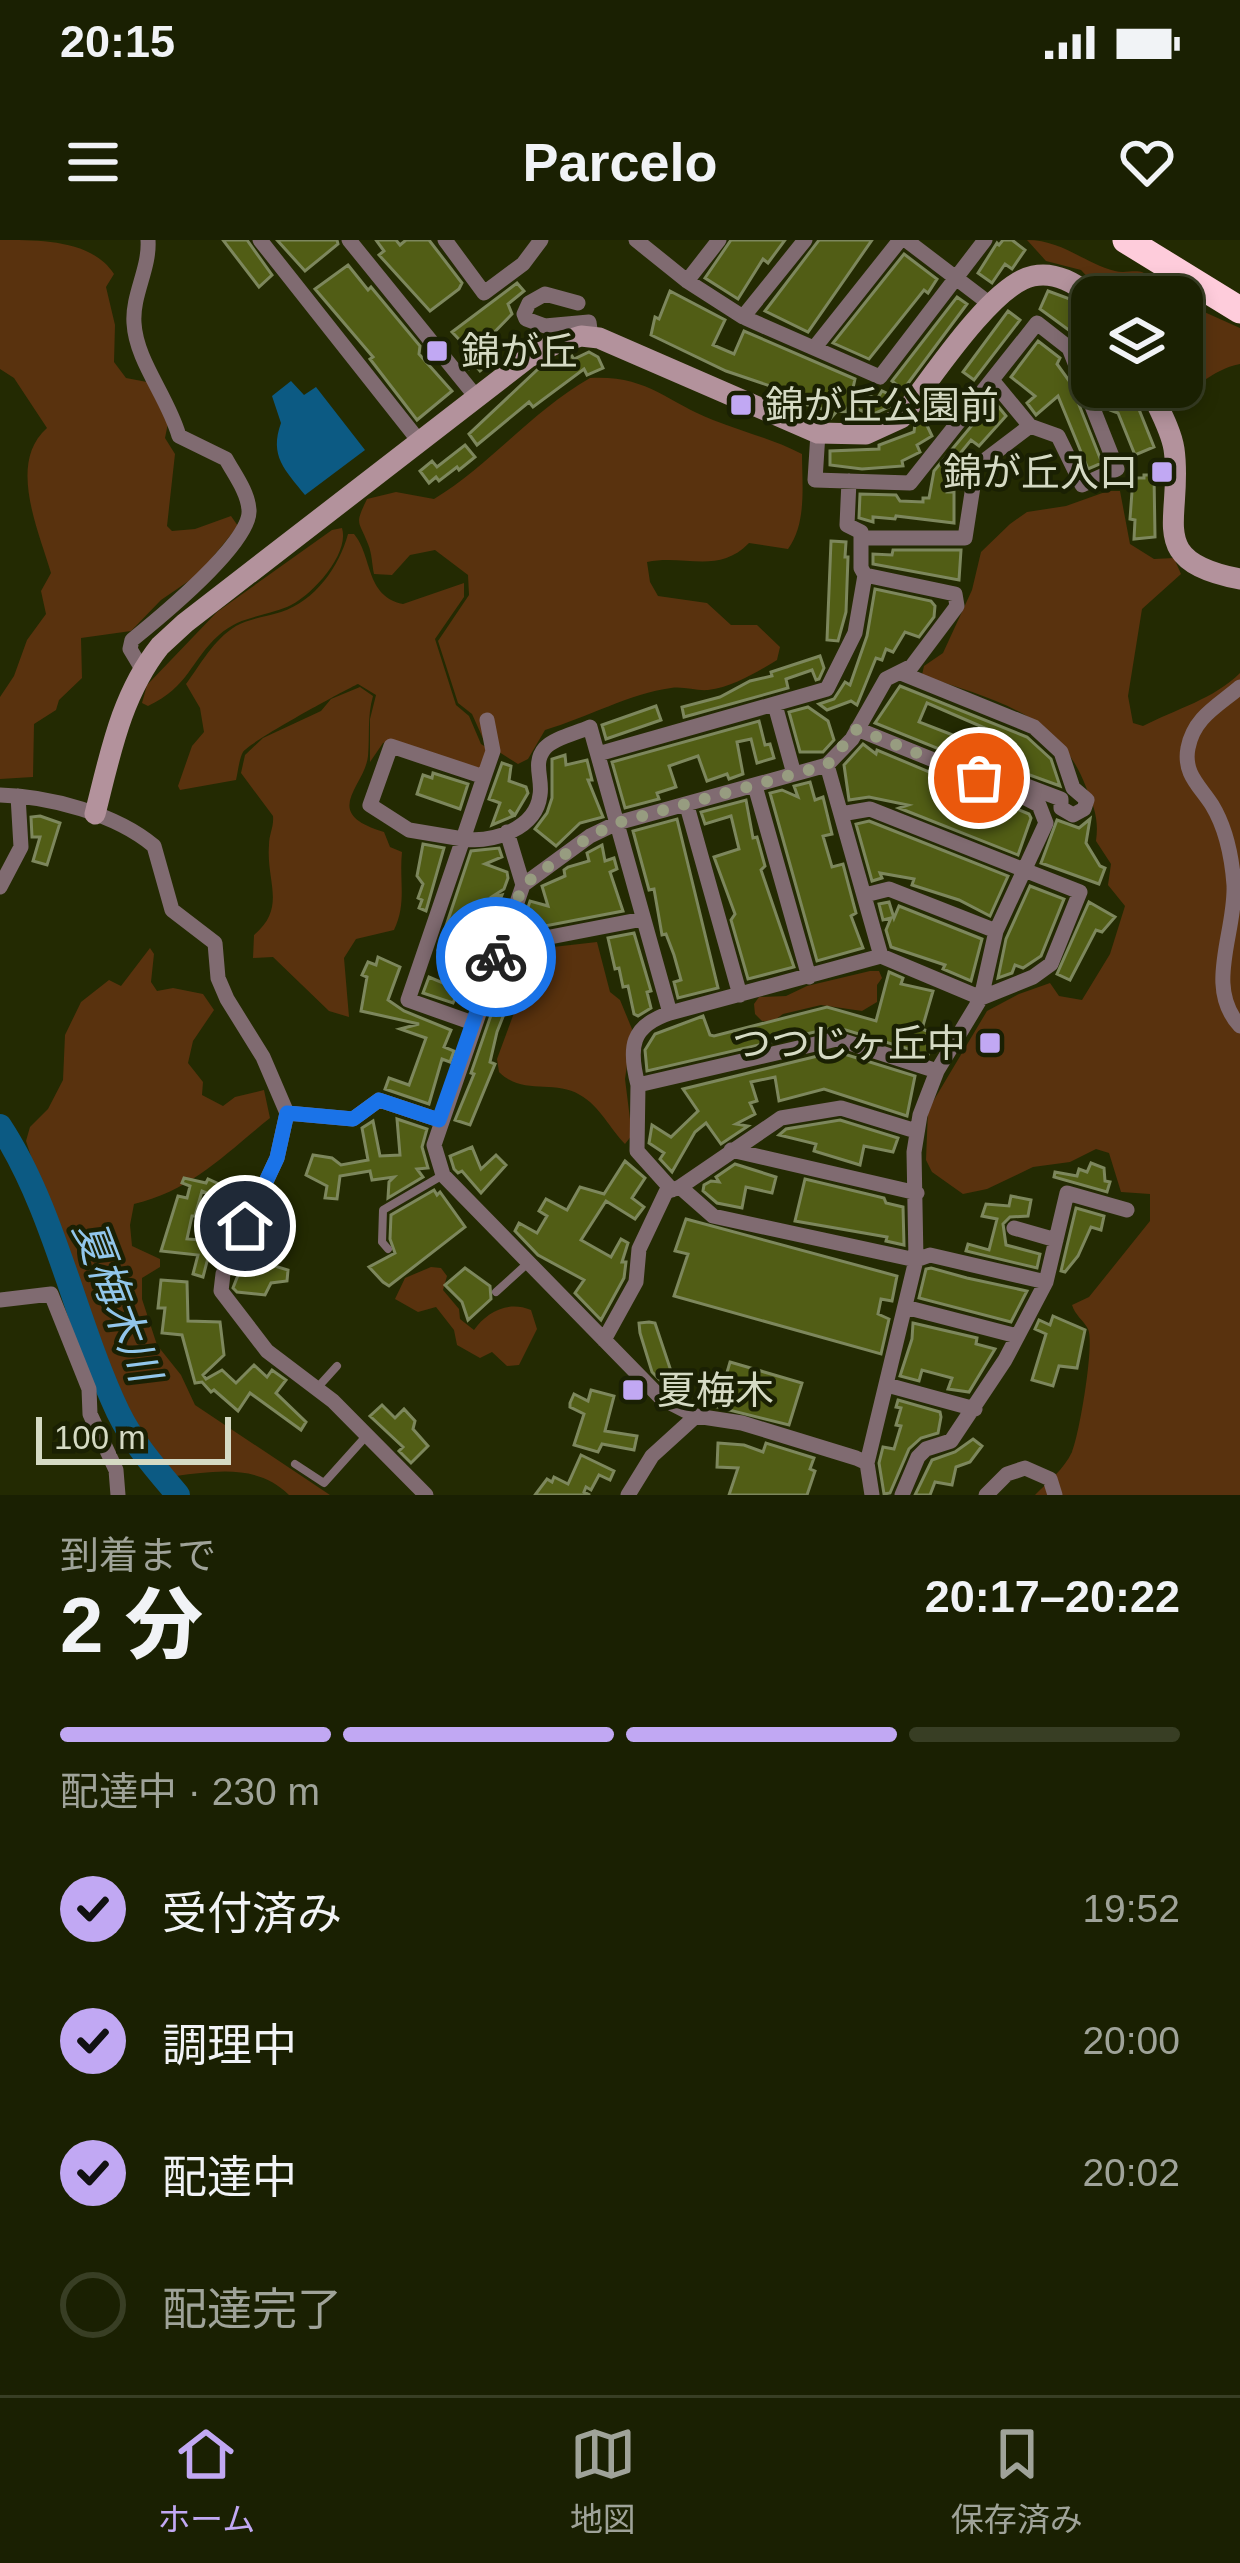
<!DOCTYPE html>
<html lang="ja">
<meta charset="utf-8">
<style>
:root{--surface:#1a2002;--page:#272d11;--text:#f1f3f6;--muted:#9fa399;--line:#383e24;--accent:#c1a8f3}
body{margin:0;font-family:Arial,"Noto Sans JP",sans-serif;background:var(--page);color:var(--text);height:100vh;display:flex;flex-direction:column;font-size:45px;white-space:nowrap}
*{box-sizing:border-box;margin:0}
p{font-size:39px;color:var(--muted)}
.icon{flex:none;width:66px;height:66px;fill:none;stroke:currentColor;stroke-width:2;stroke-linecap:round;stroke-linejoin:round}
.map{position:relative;height:1255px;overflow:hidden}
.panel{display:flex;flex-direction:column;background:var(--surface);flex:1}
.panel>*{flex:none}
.controls{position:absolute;left:1071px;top:36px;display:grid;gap:24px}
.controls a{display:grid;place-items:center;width:132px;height:132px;border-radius:24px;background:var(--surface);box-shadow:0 6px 18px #0003,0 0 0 3px var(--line);font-size:60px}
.scale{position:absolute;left:36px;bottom:30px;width:195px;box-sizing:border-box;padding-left:12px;border:6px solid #d5dac4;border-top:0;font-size:33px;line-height:42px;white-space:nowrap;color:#d5dac4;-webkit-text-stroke:9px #1a2003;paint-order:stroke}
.pin{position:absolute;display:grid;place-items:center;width:102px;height:102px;color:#fff;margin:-51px;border:6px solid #fff;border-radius:50%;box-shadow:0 3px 12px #0007}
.courier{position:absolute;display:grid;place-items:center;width:120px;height:120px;margin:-60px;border:9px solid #1a73e8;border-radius:50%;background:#fff;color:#222;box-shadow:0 3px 15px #0007}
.headline em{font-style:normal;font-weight:800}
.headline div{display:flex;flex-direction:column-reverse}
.headline{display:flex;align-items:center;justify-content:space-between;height:204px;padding:0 60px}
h1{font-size:78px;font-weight:800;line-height:90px}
.bar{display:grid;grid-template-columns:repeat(4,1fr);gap:18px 12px;align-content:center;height:144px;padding:0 60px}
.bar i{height:15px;border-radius:9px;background:var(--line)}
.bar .on{background:var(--accent)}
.bar p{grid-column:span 4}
ol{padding:0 60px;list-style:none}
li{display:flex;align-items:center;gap:36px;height:132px}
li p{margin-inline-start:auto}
li .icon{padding:12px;border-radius:50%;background:var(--accent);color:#111;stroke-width:4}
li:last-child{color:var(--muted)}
li i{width:66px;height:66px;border:6px solid var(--line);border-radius:50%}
.status{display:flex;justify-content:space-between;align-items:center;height:84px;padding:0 60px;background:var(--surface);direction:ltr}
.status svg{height:33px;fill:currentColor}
header{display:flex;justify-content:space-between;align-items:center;height:156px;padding:0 60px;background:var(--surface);font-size:54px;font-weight:800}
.menu{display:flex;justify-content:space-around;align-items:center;height:168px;border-top:3px solid var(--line);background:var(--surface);font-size:33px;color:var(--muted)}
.menu a{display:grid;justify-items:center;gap:6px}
.menu .on{color:var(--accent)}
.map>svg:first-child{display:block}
.green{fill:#59320e}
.water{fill:#0c5a83}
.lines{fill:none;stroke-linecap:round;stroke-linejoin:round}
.river{stroke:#0c5a83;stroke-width:24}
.building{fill:#515d15;stroke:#7d875d;stroke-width:3;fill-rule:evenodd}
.lane{stroke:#806b71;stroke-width:8}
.street{stroke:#806b71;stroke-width:15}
.secondary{stroke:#b3929c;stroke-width:21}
.highway{stroke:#feccdb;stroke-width:27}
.done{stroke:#979c80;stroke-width:12;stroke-dasharray:0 21.6}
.route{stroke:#1a73e8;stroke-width:15}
.poi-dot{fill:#c1a8f3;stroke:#1a2003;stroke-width:4.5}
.labels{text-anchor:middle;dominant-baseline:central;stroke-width:9;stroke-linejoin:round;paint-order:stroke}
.poi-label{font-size:39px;fill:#d5dac4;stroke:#1a2003;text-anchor:start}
.water-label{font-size:42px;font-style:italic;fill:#92c6eb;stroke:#1a2003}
</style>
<div class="status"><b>20:15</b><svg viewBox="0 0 49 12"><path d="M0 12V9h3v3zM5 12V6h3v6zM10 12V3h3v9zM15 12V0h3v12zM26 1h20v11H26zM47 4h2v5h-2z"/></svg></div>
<header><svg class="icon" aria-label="menu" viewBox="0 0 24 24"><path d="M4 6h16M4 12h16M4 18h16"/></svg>Parcelo<svg class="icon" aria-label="heart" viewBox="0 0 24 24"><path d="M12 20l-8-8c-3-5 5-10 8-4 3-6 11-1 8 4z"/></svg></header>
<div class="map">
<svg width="1240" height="1255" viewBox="0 0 1240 1255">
<rect width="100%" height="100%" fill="#232a02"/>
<path class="green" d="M0 0C42 0 92 0 114 34L106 47 115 85 114 122 126 138 147 142 168 183 165 198 175 214 167 286 172 291 195 289 231 276 238 286 199 334 161 360 131 391 81 398 82 438 59 460 56 470 34 484 33 537 0 539V457L14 436 27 400 46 374 41 351 51 333C39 291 7 223 47 188L14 138 0 129Z
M1027 0C1062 0 1084 23 1115 31 1125 34 1135 29 1144 33 1156 38 1165 48 1174 57H1106L1081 30 1046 21Z
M1182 62 1240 88V124C1210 129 1194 156 1161 155L1154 147H1182Z
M590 138C647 135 665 161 713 180 743 192 773 199 802 214 802 245 807 283 788 309L749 303C718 335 685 314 647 322L650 342 658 356 707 363 731 385H757L780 407 777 420C757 432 733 447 708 450 696 451 683 446 671 448 631 453 586 478 545 490L528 519 518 524 485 503 472 474 458 463 438 401 469 355 468 335 435 310 410 315 392 335 374 334C372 325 372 313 368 304 359 280 354 286 367 259L396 252 434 259C490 225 532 171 590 138Z
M1108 251H1120L1130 304 1154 319 1174 318 1181 334 1142 369 1128 456 1133 483 1143 486C1176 469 1214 459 1240 433V1255H1035C1048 1242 1064 1229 1072 1212 1079 1197 1095 1103 1088 1089 1083 1080 1075 1075 1072 1065L1089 1057 1150 981V954L1121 952 1109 913 1096 909 1070 922 1033 927 987 949 963 954 932 932 926 920 928 870 987 771 1019 754 1050 743 1059 756 1082 760 1110 714 1125 666 1108 645 1111 624 1096 601C1099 579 1094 567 1086 547 1057 471 992 460 922 435L924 426 943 413 972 350 981 312 1010 284 1027 272 1066 266Z
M342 288C350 314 311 357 287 367 263 377 240 376 219 395 190 421 189 447 148 466L142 463 147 445 217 372 332 290Z
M348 294H354C373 317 365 356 403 364L464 343V357L435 399 456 465 469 476 481 504 489 509 480 531 390 501 383 503 370 522V479L376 455 358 444C343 451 249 502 243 512 239 519 238 532 236 540L180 550 178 546 192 506 204 492 200 468 186 444C201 424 213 400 236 386 251 378 265 377 281 372 315 361 339 327 348 294Z
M360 447 373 456C367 477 370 494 368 516 365 547 319 573 384 592L390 607 402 612C399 641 407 663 394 690L356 699 344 718 349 777 329 771 273 717 253 718 254 695C287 667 266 642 269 605 269 594 274 587 273 576L241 533 245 515 263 498 321 471 331 459Z
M597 702 610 752 620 760 632 789 625 839 632 895 625 904C610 889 600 866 580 855 554 839 523 856 499 832L497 819 539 705 553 707Z
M150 708 154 714 151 742 157 751 173 748 203 754 214 770 193 801 188 823 203 842 202 855 223 866 235 857 264 850 270 878C224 915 192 950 134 964L130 985 132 1006 160 1019V1027L142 1038V1059L157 1105 181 1135 195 1165 330 1255H289C258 1224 216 1231 176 1236L158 1220 150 1202 116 1157 68 1031 26 901 30 887 48 869 63 840 65 795 81 762 109 740 121 746Z
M870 731H879L882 738 877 745V762L862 771 821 765 783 774 772 782 762 781 755 774 754 764 759 757 786 756 807 746Z
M431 1027 441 1028 447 1036 443 1050 459 1069 460 1079 474 1090C486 1073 507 1060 531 1070L537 1089 519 1125 507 1126 492 1112 480 1118 457 1105 454 1090 436 1067 418 1072 395 1059 405 1038Z"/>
<path class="water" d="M291 141 304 155 316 147 365 210 305 255C285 230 269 216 281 183L272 156Z"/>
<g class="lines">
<path class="river" d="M0 886C54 968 75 1081 118 1172 133 1203 156 1229 178 1255"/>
</g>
<path class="building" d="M223 0H247L272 35 259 47Z
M277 0H337L338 4 305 31Z
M376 0H396L400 5 406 0H429L462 43 459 49 430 71 379 15 384 11Z
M731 0H785L768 23 763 19 738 59 705 38Z
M819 0H872L808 92 765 71Z
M1003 0H1012L1025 10 1012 29 1005 24 992 43 978 33 997 3 999 5Z
M904 14 937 39 928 53 924 50 869 119 833 103Z
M348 25 368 50 371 47 420 106 419 114 452 151 417 180 370 119 373 117 315 49Z
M517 43 524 51 508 64 512 74 480 107 491 122 480 131 476 126 469 129 463 121 470 111 452 92Z
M670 51 725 80 713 105 734 114 744 91 855 139 853 148 877 159 882 151 897 158 891 166 871 175 849 165 846 172 837 171 831 178 824 175 826 170 793 161 777 154 779 149 726 131 651 95 655 77 659 79Z
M1048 51 1070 59 1092 76V107L1040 69Z
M957 57 967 64 903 150 892 141Z
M1008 71 1020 80 974 140 963 132Z
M1038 101 1060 118 1057 124 1070 142 1102 223 1088 229 1058 156 1036 175 1027 163 1035 156 1011 137Z
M589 112 598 117 603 128 587 135 584 129 533 167 529 162 477 205 469 194 537 130 551 123 554 128 572 116 574 119Z
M1123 147H1130L1154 207 1135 215 1118 173 1110 170 1106 161 1109 160 1107 154Z
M993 160 1006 176 979 206 971 200 949 227 947 252H954V283L896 276 895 279 873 277V282L859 278 860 254 896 255 900 261 923 262V258H929L934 231Z
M924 179 932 196 917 205 920 212 902 221 903 226 862 229 830 225V211L879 209V205L914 192 915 184Z
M465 205 475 217 459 230 457 227 439 241 436 237 429 243 420 231 432 221 437 227Z
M1144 235H1154L1155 297 1134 299 1135 280 1130 279 1133 238H1144Z
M831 301 846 302 845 317H848L846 372 838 401 827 400Z
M893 310H961L959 340 873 324V314L892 315Z
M875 349 931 361 935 366 934 377 919 397 905 392 893 412 886 409 882 420 876 418 857 465 851 461 827 470 819 464 834 459 845 442 850 445 867 396Z
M820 416 824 428 819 439 816 440 812 430 786 439 788 448 684 477 682 467 720 457 750 441 772 436 771 432Z
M900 446 1027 497 1051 519 1060 546 1027 534 1016 532 1013 539 875 483ZM927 463 1001 495 994 511 919 482Z
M656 466 661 480 606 499 602 485Z
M808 467 828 481 834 500 823 512H800L789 472Z
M759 481 765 505 770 504 774 518 757 523 751 499 737 502 743 534 729 539 727 534 707 541 698 516 669 526 676 547 657 553 659 559 625 568 612 522Z
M863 504 876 514 877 510 1029 574 1031 578 1018 615 899 568 908 565 869 557 849 560 844 525Z
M565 515 566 525 587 520 592 540H588L603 577 580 583 556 606 535 589 547 573 552 558V519Z
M502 523 511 526 509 541 526 547 528 553 515 575 509 570 513 576 492 585 500 563 489 559Z
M433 533 468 544 460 569 417 554 423 535 432 538Z
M810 542 815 560 823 557 832 594 823 596 832 627 843 624 856 673 851 676 863 708 817 721 770 553 782 550 798 557 794 546Z
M746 560 753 598 757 597 765 626 761 630 794 727 748 739 731 680 735 674 714 617 739 609 731 576 705 584 701 572Z
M40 576 60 583 47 625 33 621 40 597H32L31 577Z
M677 579 718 748 678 758 674 742 681 740 674 715 666 694 662 695 654 649 649 650 633 591Z
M1090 579 1086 603 1100 626 1105 628 1099 644 1041 623 1057 580 1079 588Z
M869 581 1008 636 990 676 959 660 912 645 914 639 880 633 882 638 872 641 856 584Z
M423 604 444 608 426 671 419 668 422 660 418 658 423 644 417 636Z
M602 605 605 621 614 618 617 629 610 632 623 671 545 686 524 680 530 661 548 666 542 646 565 636 564 630 568 627 589 621 587 613Z
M499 608 502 617 485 624 507 632 508 638 504 649 490 658 502 655 475 722 472 721 453 763 423 753 429 737 443 743 453 716 438 710 471 611Z
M1030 646 1064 659 1041 716 1023 728 1015 725 1012 733 998 738 1006 699Z
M889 662 894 678 899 666 982 699 971 741 943 729 945 725 891 707 886 690 891 678 883 680 879 664Z
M1089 662 1115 677 1102 692 1096 690 1070 740 1057 734Z
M634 693 651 751 647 752 651 768 638 776 634 774 628 746 623 747 619 728 615 729 608 698Z
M516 703 529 710 497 792 490 822 495 824 470 885 455 880 474 834 471 833Z
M378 717 400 727 388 760 404 771 451 790 444 807 454 811 450 822 442 819 429 864 385 849 389 838 409 845 426 798 400 789 419 784 361 771 367 737 362 735 368 722 376 725Z
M889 732 903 738 901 744 933 751 922 789 935 794 928 815 836 787 647 831 645 810 655 794 703 776 710 795 714 796 827 767 876 781Z
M830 813H841L915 836 907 876 824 849 779 861 775 837 751 842 757 861 750 863 755 874 736 884 748 886 721 904 706 883 695 892 672 932 660 919 664 913 649 903 652 885 671 897 698 871 683 849Z
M397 879 427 889 422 907 428 928 417 929 423 937 388 958 389 942 394 937 372 940 370 931 340 936 337 959 325 958 327 946 306 935 313 915 332 918 341 925 368 920 362 888 373 881 380 916 400 915Z
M840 880 898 898 893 912 864 906 860 925 814 911 816 904 779 895 786 889Z
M472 907 481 929 496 915 506 925 481 953 462 931 458 933 454 929 450 916Z
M625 921 645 938 632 958 644 967 635 979 606 961 581 1000 611 1017 621 999 628 1003 622 1022H626L624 1038 601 1080 575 1053 584 1040 538 1015 515 991 519 983 537 993 547 976 539 971 546 959 567 970 580 947 604 954Z
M1091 923 1104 928 1105 941 1110 942 1107 952 1054 937 1055 932 1077 936 1079 929 1087 932Z
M735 924 776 937 772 953 746 947 742 968 717 963 703 951 704 945 711 941 719 942 716 937Z
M184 938 206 943 208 939 230 949 226 961 202 951 195 976H192L187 999 214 1001 213 1015 209 1014 203 1037 193 1034 198 1015 161 1011 178 956 187 958 190 946 182 943Z
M805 939 884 958 886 963 903 967 904 1005 886 1001 887 997 795 981Z
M434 950 437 955 440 952 465 987 389 1046 383 1042 369 1027 395 1013 390 999 391 975Z
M1011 956 1031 960 1028 976 1010 977 1003 984 1006 1005 1040 1014 1037 1028 966 1011 968 1004 989 1010 997 979 982 976 986 964 1009 966Z
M1076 968 1104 976 1101 990 1091 987 1078 1016 1065 1032 1061 1031Z
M686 979 897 1036 892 1061 881 1059 878 1074 889 1079 881 1114 674 1056 688 1014 675 1011Z
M251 1002 260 1005 255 1020 288 1030 287 1041 271 1043 265 1055 237 1052 233 1048Z
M465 1028 490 1046 491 1059 468 1080 462 1062 445 1045Z
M931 1028 967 1038 1027 1051 1011 1082 919 1058 926 1029Z
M161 1040 187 1042 188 1081 220 1082 224 1115 203 1135 206 1139 222 1130 236 1143 254 1125 267 1137 272 1130 286 1140 276 1153 306 1182 301 1190 250 1153 238 1171 214 1150 211 1152 202 1142 195 1143 182 1095 162 1093 165 1068H158Z
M1053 1076 1085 1090 1077 1128 1059 1126 1053 1146 1032 1140 1046 1094 1035 1089 1039 1080 1050 1085Z
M649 1082 655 1083 672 1134 661 1141 652 1132 640 1093 639 1083Z
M913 1083 977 1098 976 1104 995 1109 969 1152 948 1149 952 1138 922 1130 919 1141 900 1136 912 1099Z
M730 1122 802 1143 789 1185 717 1167Z
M591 1150 614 1156 605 1191 637 1196 634 1210 602 1204 598 1212 574 1205 584 1174 570 1167V1163L574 1154 588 1161Z
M898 1160 940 1172 941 1177 938 1193 921 1198 909 1209 890 1253 884 1254 879 1223 883 1207 894 1209 901 1186 896 1185 901 1168 896 1167Z
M382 1165 395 1178 404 1169 415 1181 413 1189 428 1206 411 1223 399 1211 403 1207 370 1176Z
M973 1199 982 1206 970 1222 956 1227 952 1245 935 1242 930 1255H915L932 1220 955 1212Z
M718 1203 744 1205 763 1212 766 1203 814 1218 810 1229 815 1231 807 1255H729L738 1228 717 1227Z
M581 1215 614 1231 610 1240 599 1235 591 1250 586 1247 584 1252 590 1255H535L547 1239 552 1242 554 1237 568 1244Z"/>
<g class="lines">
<path class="lane" d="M388 1009 382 1002 383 970 443 935
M496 1052 528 1023
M318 1147 337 1126
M295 1224 324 1243 368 1194"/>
<path class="street" d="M260 0 419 201
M349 0 477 158
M445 0 484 53 523 24 541 0
M636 0 687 41 743 77 880 137 985 0
M906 0 990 64
M687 41 719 0
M578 63 545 54 529 63 524 74 526 79 545 86 589 82 591 97
M743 77 805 0
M815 107 900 0
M818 193 815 240 910 243 1037 83 1069 108 1117 229 1082 245 1058 196 1030 186
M849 241 847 285 861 292V328L865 335
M863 298H965L976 227 1030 186 992 140
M142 429 130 409 132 400C158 379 252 302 249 270 248 252 234 234 226 219L179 196C168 157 136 121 134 83 132 55 150 28 148 0
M901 433 1034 487 1061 512 1073 548 1087 560 1084 569 1073 575 1061 568V559L1024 545 1020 555
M1240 447C1218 466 1194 477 1188 508 1183 534 1200 546 1212 565 1226 588 1232 618 1234 645 1236 693 1204 747 1240 786
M775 465 794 534
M857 489 1020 555 1039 565 1046 583 996 691 981 758 937 831 920 875 914 912 916 1020 867 1223
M598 514 827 449 855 393 865 335 955 354 957 366 912 426 886 439 852 499 827 525 617 583 590 596 523 645 434 905 443 935 661 1158 696 1176 742 1183 856 1218 867 1223 872 1255
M827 525 881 716
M484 537 493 511 487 480
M755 546 809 737
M0 555C49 556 116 574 154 606L172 670 215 703 218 738 227 759 263 817 287 873 353 879 379 860 439 880
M687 566 740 755
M841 574 870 569 1080 652 1051 724 1033 737 981 758 881 716 670 773C631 786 628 807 638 845L837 799 937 831
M507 592 523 645
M0 647 21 607 18 556
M865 655 889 649 996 691
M505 688 545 698 643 679
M473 783 408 760 463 599 409 590 370 565 391 506 484 537 463 599C493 603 536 589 540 555 543 539 532 523 545 508 554 498 577 493 590 487L670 773
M638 845 637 911 672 950
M287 873 277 918 223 1034 221 1051 267 1111 333 1161 426 1255
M731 910 917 953
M680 947 713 976 916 1020 930 1015 1046 1042
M1014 988 1056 1000
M0 1060 51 1054 89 1149 90 1174 116 1230 118 1255
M905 1067 1017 1096
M604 1100 636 1042 639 1009 666 952 680 947 781 878 841 868 916 891
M887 1145 975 1169
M628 1255 652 1216 696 1176
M902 1255 918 1217 926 1209 951 1201 1005 1120 1046 1042 1067 953 1127 970
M986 1255 1007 1234 1025 1228 1050 1239 1055 1255"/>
<path class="secondary" d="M1149 147C1157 166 1171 189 1174 209 1184 279 1142 320 1240 339
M95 574C110 515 121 455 160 406L185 383 529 117 555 104 581 96 599 98 818 193 866 194 901 178C928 143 992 44 1033 36 1056 31 1076 44 1093 57"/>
<path class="highway" d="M1126 0 1240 70"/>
</g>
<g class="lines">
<path class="done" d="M496 717 523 645 590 596 617 583 827 525 857 489 979 538"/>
<path class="route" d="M245 986 277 918 287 873 353 879 379 860 439 880 496 717"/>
</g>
<g class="poi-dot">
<rect x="425" y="99" width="24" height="24" rx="6"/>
<rect x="729" y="153" width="24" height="24" rx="6"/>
<rect x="1150" y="220" width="24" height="24" rx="6"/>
<rect x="978" y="791" width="24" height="24" rx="6"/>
<rect x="621" y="1138" width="24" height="24" rx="6"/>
</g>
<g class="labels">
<g class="poi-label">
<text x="461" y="111">錦が丘</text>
<text x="765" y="165">錦が丘公園前</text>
<text x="1138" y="232" text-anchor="end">錦が丘入口</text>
<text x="966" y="803" text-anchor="end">つつじヶ丘中</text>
<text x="657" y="1150">夏梅木</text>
</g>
<g class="water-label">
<text transform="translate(117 1061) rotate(69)">夏梅木川</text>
</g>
</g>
</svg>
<div class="controls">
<a><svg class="icon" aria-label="layers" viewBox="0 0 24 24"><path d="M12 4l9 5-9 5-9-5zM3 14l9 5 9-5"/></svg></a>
</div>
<div class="scale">100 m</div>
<div class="pin" style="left:979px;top:538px;background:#ea580c"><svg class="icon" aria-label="bag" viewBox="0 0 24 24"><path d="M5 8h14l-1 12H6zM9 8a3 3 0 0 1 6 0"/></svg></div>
<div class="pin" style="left:245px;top:986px;background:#1f2937"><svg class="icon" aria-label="home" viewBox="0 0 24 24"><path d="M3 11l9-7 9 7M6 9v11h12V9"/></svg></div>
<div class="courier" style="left:496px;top:717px"><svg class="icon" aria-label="bike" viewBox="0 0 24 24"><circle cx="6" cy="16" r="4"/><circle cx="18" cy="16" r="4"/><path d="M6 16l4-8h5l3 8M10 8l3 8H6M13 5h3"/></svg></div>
</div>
<section class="panel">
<div class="headline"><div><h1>2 分</h1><p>到着まで</p></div><em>20:17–20:22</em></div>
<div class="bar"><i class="on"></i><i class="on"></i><i class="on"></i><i></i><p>配達中 · 230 m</p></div>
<ol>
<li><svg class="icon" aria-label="check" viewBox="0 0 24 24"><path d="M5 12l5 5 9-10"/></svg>受付済み<p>19:52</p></li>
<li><svg class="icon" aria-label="check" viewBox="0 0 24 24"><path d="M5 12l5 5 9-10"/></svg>調理中<p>20:00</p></li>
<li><svg class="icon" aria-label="check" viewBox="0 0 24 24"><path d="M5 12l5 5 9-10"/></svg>配達中<p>20:02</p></li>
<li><i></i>配達完了</li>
</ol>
</section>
<nav class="menu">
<a class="on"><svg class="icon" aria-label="home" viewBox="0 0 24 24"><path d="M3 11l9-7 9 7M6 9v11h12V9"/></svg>ホーム</a>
<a><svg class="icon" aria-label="map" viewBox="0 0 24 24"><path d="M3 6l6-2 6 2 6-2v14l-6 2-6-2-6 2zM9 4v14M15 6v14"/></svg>地図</a>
<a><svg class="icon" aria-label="saved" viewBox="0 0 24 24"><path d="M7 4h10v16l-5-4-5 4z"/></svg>保存済み</a>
</nav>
